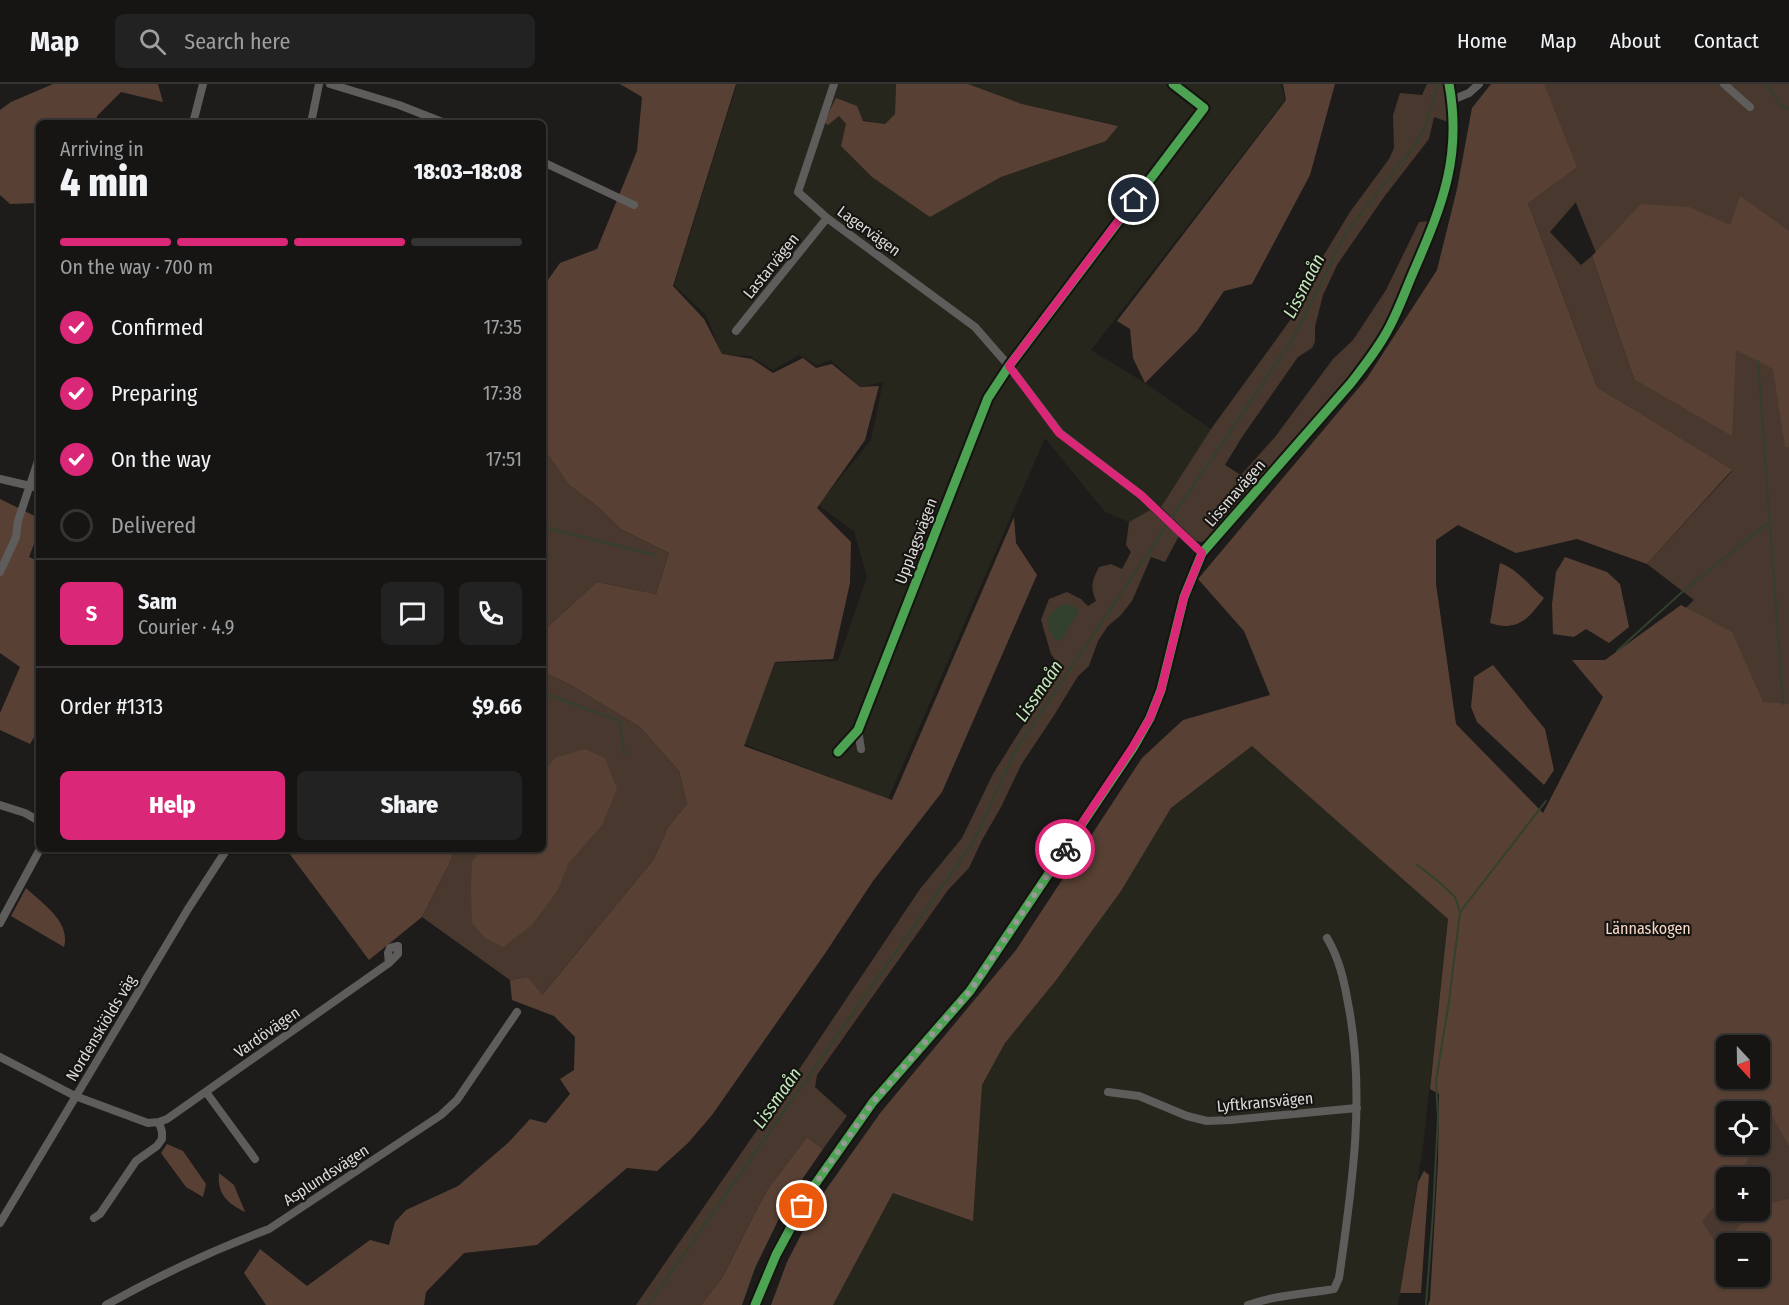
<!DOCTYPE html>
<meta charset="utf-8">
<style>
:root{--surface:#161514;--page:#232222;--text:#f1f3f6;--muted:#9e9fa0;--line:#353434;--accent:#db2777}
body{margin:0;font-family:"Fira Sans Condensed",sans-serif;background:var(--page);color:var(--text);height:100vh;display:flex;flex-direction:column;font-size:22px;white-space:nowrap}
*{box-sizing:border-box;margin:0}
p{font-size:20px;color:var(--muted)}
.icon{flex:none;width:33px;height:33px;fill:none;stroke:currentColor;stroke-width:2;stroke-linecap:round;stroke-linejoin:round}
.map{position:relative;flex:1;overflow:hidden}
.sheet{position:absolute;left:36px;top:36px;width:510px;height:732px;display:flex;flex-direction:column;background:var(--surface);border-radius:9px;box-shadow:0 2px 4px #0004,0 0 0 2px var(--line)}
.sheet>*{flex:none}
.needle{width:39px;rotate:158deg}
.controls{position:absolute;left:1716px;top:951px;display:grid;gap:12px}
.controls a{display:grid;place-items:center;width:54px;height:54px;border-radius:9px;background:var(--surface);box-shadow:0 2px 4px #0004,0 0 0 2px var(--line);font-size:30px}
.pin{position:absolute;display:grid;place-items:center;width:51px;height:51px;color:#fff;margin:-26px;border:3px solid #fff;border-radius:50%;box-shadow:0 2px 6px #0007}
.courier{position:absolute;display:grid;place-items:center;width:60px;height:60px;margin:-30px;border:4px solid #db2777;border-radius:50%;background:#fff;color:#222;box-shadow:0 2px 8px #0007}
.headline em{font-style:normal;font-weight:800}
.headline div{display:flex;flex-direction:column-reverse}
.headline{display:flex;align-items:center;justify-content:space-between;height:102px;padding:0 24px}
h1{font-size:39px;font-weight:800;line-height:45px}
.bar{display:grid;grid-template-columns:repeat(4,1fr);gap:9px 6px;align-content:center;height:72px;padding:0 24px}
.bar i{height:8px;border-radius:4px;background:var(--line)}
.bar .current{background:var(--accent)}
.bar p{grid-column:span 4}
.line{display:flex;align-items:center;gap:15px;padding:0 24px;border-top:2px solid var(--line)}
.line div{flex:1}
.round{display:grid;place-items:center;flex:none;width:63px;height:63px;border-radius:9px;background:var(--page)}
ol{padding:0 24px;list-style:none}
li{display:flex;align-items:center;gap:18px;height:66px}
li p{margin-inline-start:auto}
li .icon{padding:6px;border-radius:50%;background:var(--accent);color:#fff;stroke-width:4}
li:last-child{color:var(--muted)}
li i{width:33px;height:33px;border:3px solid var(--line);border-radius:50%}
.button{display:flex;gap:12px;margin-top:auto;padding:12px 24px}
.button a{flex:1;height:69px;border-radius:9px;background:var(--accent);color:#fff;font-size:24px;font-weight:800;line-height:69px;text-align:center}
.button a+a{background:var(--page);color:var(--text)}
header{display:flex;align-items:center;gap:36px;box-sizing:border-box;height:84px;padding:0 30px;background:var(--surface);border-bottom:2px solid var(--line)}
header strong{font-size:28px}
nav{display:flex;gap:33px;margin-inline-start:auto;font-size:21px}
.search{width:420px;height:54px;background:var(--page);display:flex;align-items:center;gap:15px;box-sizing:border-box;padding:0 21px;border-radius:9px;color:var(--muted);font-size:22px}
.map>svg:first-child{display:block}
.built{fill:#27261d}
.green{fill:#49382e;fill-rule:evenodd}
.forest{fill:#584134;fill-rule:evenodd}
.water{fill:#31412d}
.lines{fill:none;stroke-linecap:round;stroke-linejoin:round}
.stream{stroke:#31412d;stroke-width:2}
.street{stroke:#5e5d5c;stroke-width:8}
.secondary{stroke:#5a5852;stroke-width:10}
.cycleway-casing{stroke:#151411;stroke-width:13}
.cycleway{stroke:#4ca352;stroke-width:9}
.done{stroke:#989896;stroke-width:6;stroke-dasharray:0 10.8}
.route{stroke:#db2777;stroke-width:8}
.labels{text-anchor:middle;dominant-baseline:central;stroke-width:4.5;stroke-linejoin:round;paint-order:stroke}
.street-label{font-size:16px;fill:#dbdad8;stroke:#151411}
.park-label{font-size:16px;fill:#f7d7c5;stroke:#151411}
.water-label{font-size:18px;font-style:italic;fill:#c3e8bb;stroke:#151411}
</style>
<header>
<strong>Map</strong>
<div class="search"><svg class="icon" aria-label="search" viewBox="0 0 24 24"><circle cx="10" cy="10" r="6"/><path d="M15 15l6 6"/></svg>Search here</div>
<nav><a>Home</a><a>Map</a><a>About</a><a>Contact</a></nav>
</header>
<div class="map">
<svg width="1789" height="1221" viewBox="0 0 1789 1221">
<rect width="100%" height="100%" fill="#1d1c1b"/>
<path class="built" d="M737 0H896L895 30 885 40 839 32 930 133 1001 93 1106 57 1117 41 1022 20 968 0H1281L1285 16 1091 266 1145 299 1211 345 1161 423 1150 426 1129 438 1105 428 1045 354 888 715 744 660 775 579 838 577 867 493 854 447 818 421 871 356 883 298 860 303 831 276 817 281 799 271 773 286 750 272 722 271 706 231 674 201Z
M1252 662 1448 835 1423 1063 1398 1221H833L893 1109 973 1136 982 1001 1005 959 1057 895 1121 807 1171 724Z"/>
<path class="green" d="M1427 0H1444L1448 38 1434 33 1429 55 1384 113 1337 181 1323 211 1315 243V258L1312 264 1298 273 1242 353 1225 381 1241 391 1275 353 1333 275 1353 256 1386 206 1419 138 1432 137 1383 244 1372 262 1353 287 1209 454 1202 458 1196 457 1161 423 1211 345 1291 235 1319 179 1350 128 1389 75 1394 64 1393 31 1400 9 1422 11Z
M1528 0H1789V1221H1445L1536 756 1636 572 1694 516 1647 480 1732 387 1597 303 1528 119ZM1576 118V119L1647 295H1634L1592 172 1581 181 1550 148ZM1726 962H1760V994H1726ZM1726 1028H1760V1060H1726ZM1726 1094H1760V1126H1726ZM1726 1160H1760V1192H1726Z
M543 368 548 369 569 401 598 423 622 446 669 469 656 510 597 498 546 544 543 551Z
M1150 426 1179 452 1165 478 1151 473 1132 517 1120 532 1108 542 1098 557 1089 582 1078 592 1053 633 1021 681 1001 723 982 756 969 784 948 806 817 991 815 1003 847 1032 823 1065 807 1053 767 1106 722 1194 701 1221H636L800 984 920 805 962 754 993 690 1060 583 1051 570 1041 536 1049 515 1067 508 1081 515 1088 522 1096 517C1090 502 1092 497 1099 483L1111 480 1122 485 1131 468 1126 461 1129 438Z
M543 588 569 600 640 643 679 687 687 720 668 743 654 775 541 912 528 893 510 896 422 833 451 776 454 765H543Z"/>
<path class="forest" d="M53 0H158L163 18 121 8 97 32 96 39H39V119L10 120 0 111V26L11 18Z
M620 0H736L673 202 704 235 722 270 752 275 773 289 803 274 816 284 832 280 860 303 879 302 865 356 817 424 851 458 850 499 833 575 775 578 744 662 892 716 1014 433 1016 459 1037 491 942 708 873 797 824 871 712 1031 688 1059 657 1087 627 1084 537 1161 464 1169 426 1208 424 1221H266L244 1189 260 1165 307 1202 370 1156 389 1161 395 1138 406 1126 458 1102 509 1058 530 1035 546 1039 570 1010 560 995 574 986 575 953 554 932 512 916 510 896 528 893 542 911 654 775 668 743 687 720 679 687 640 643 569 600 543 588V551L546 544 597 498 656 510 669 469 622 446 598 423 569 401 548 370 543 368V203L560 179 597 165 637 67 642 13Z
M896 0H968L1022 20 1118 42 1106 57 1001 93 930 133 872 93 841 62 846 40 839 32 828 41 824 38 836 14 857 22 863 37 885 40 895 30Z
M1283 0H1335L1310 91 1252 200 1224 207 1197 247 1145 299 1133 274 1130 245 1117 237 1286 16Z
M1491 0H1544L1577 83 1528 119 1597 303 1732 386 1647 480 1577 455 1516 469 1458 441 1436 456V500L1456 640 1543 729 1603 613 1572 576H1605L1681 521 1732 548 1763 618 1789 620V1062L1771 1030 1760 1053V1028H1726V1060L1756 1061 1738 1093 1726 1094V1110L1702 1137 1718 1163 1755 1127 1760 1126 1761 1121 1789 1115V1221H1428L1430 1216 1438 1078 1439 1010 1430 1005 1448 835 1252 662 1171 724 1121 807 1057 895 1005 959 982 1001 973 1137 893 1109 833 1221H771L787 1178 820 1114 881 1028 1016 866 1142 674 1183 636 1270 611 1244 547 1198 495 1367 294 1437 186 1457 105 1472 24ZM1726 962H1760V994H1726ZM1726 1160H1760V1192H1726Z
M1740 112 1789 147V363H1785L1773 285 1736 266 1732 352 1634 295 1592 172 1641 120 1689 123 1730 141Z
M0 415 39 434V447L29 473 39 477V645L30 660 0 646V629L20 583 0 569Z
M1565 473 1607 488 1620 500 1629 543 1609 559 1586 545 1574 553 1553 550 1552 520 1556 488Z
M1500 479C1518 485 1529 502 1544 514 1528 535 1518 548 1490 539Z
M1493 581 1545 645 1554 686 1544 701 1477 638 1471 623 1474 593Z
M585 665 605 674 617 705 602 741 568 780 558 806 532 841 503 863 485 854 472 839 471 806 472 778 481 765H543V689L555 674Z
M286 765H454L451 776 422 833 369 876Z
M26 804C43 820 71 838 64 863L11 832Z
M807 1053 823 1065 788 1116 755 1184 742 1221H701L722 1194 767 1106Z
M167 1060 183 1067 206 1100 203 1113 186 1103 161 1069Z
M1424 1087 1429 1091 1421 1209H1400L1418 1098Z
M219 1089 234 1101 245 1128C227 1119 217 1110 219 1089Z"/>
<path class="water" d="M1063 521H1072L1077 525 1078 529 1060 557 1054 555C1045 538 1045 530 1063 521Z"/>
<g class="lines">
<path class="stream" d="M1766 0 1781 21 1789 25
M1758 277 1783 620
M1171 435 1292 256 1346 149 1414 62 1425 43 1438 0
M543 443 655 471
M1617 567 1681 509 1769 438
M543 609 620 637 624 670
M1416 780 1439 798 1455 813 1460 828 1546 717
M648 1221 974 757 1016 665 1168 440
M1426 1221 1433 1129 1438 1033 1436 997 1449 917 1460 828"/>
<path class="street" d="M330 0 399 21 445 39
M834 0 798 108 827 134 975 243 1009 282 1060 349 1141 411 1202 469
M1724 0 1750 23
M1452 16 1469 9 1479 0
M193 39 203 0
M311 39 319 0
M543 78 634 121
M736 247 827 134
M0 395 39 404
M0 488 16 453 18 437 39 374
M858 646 861 665
M838 668 858 646 988 314 1009 282 1204 24 1173 0
M0 721 25 729 39 737
M0 839 40 765
M0 973 75 1012 148 1039 159 1038 167 1035 389 879 398 870V862L390 864 388 869 389 879
M206 1008 255 1075
M1108 1008 1139 1012 1187 1032 1207 1037 1231 1036 1357 1024
M94 1134 100 1130 136 1077 157 1062 162 1055V1048L159 1038
M0 1139 188 825 227 765
M106 1221C158 1192 213 1166 269 1145L441 1031 457 1016 517 928
M1248 1221C1276 1211 1304 1210 1334 1205L1339 1194C1352 1104 1366 1010 1348 919 1344 896 1339 874 1327 854"/>
<path class="secondary" d="M755 1221 776 1171 811 1106 873 1018 970 907 1133 664 1150 634 1161 606 1184 513 1202 469 1351 299C1365 281 1380 262 1390 242 1400 223 1407 202 1416 182 1443 119 1462 71 1449 0"/>
<g class="cycleway-casing">
<path id="cycleway" d="M838 668 858 646 988 314 1009 282 1204 24 1173 0
M755 1221 776 1171 811 1106 873 1018 970 907 1133 664 1150 634 1161 606 1184 513 1202 469 1351 299C1365 281 1380 262 1390 242 1400 223 1407 202 1416 182 1443 119 1462 71 1449 0"/>
</g>
<use href="#cycleway" class="cycleway"/>
</g>
<g class="lines">
<path class="done" d="M802 1122 811 1106 873 1018 970 907 1065 765"/>
<path class="route" d="M1065 765 1132 664 1150 634 1161 606 1184 513 1202 469 1141 411 1059 349 1009 282 1134 116"/>
</g>
<g class="labels">
<g class="street-label">
<text transform="translate(869 147) rotate(36)">Lagervägen</text>
<text transform="translate(771 182) rotate(-51)">Lastarvägen</text>
<text transform="translate(1235 409) rotate(-49)">Lissmavägen</text>
<text transform="translate(916 457) rotate(-69)">Upplagsvägen</text>
<text transform="translate(101 944) rotate(-59)">Nordenskiölds väg</text>
<text transform="translate(267 948) rotate(-35)">Vardövägen</text>
<text transform="translate(1265 1018) rotate(-5)">Lyftkransvägen</text>
<text transform="translate(326 1091) rotate(-33)">Asplundsvägen</text>
</g>
<g class="park-label">
<text x="1648" y="844">Lännaskogen</text>
</g>
<g class="water-label">
<text transform="translate(1304 202) rotate(-63)">Lissmaån</text>
<text transform="translate(1039 607) rotate(-56)">Lissmaån</text>
<text transform="translate(777 1014) rotate(-55)">Lissmaån</text>
</g>
</g>
</svg>
<div class="controls">
<a><svg class="needle" viewBox="-14 -14 28 28"><path d="M0-13l5 13h-10z" fill="#e53935"/><path d="M0 13l5-13h-10z" fill="#9e9fa0"/></svg></a>
<a><svg class="icon" aria-label="locate" viewBox="0 0 24 24"><circle cx="12" cy="12" r="6"/><path d="M12 2v4M12 18v4M2 12h4M18 12h4"/></svg></a>
<a>+</a>
<a>−</a>
</div>
<div class="pin" style="left:802px;top:1122px;background:#ea580c"><svg class="icon" aria-label="bag" viewBox="0 0 24 24"><path d="M5 8h14l-1 12H6zM9 8a3 3 0 0 1 6 0"/></svg></div>
<div class="pin" style="left:1134px;top:116px;background:#1f2937"><svg class="icon" aria-label="home" viewBox="0 0 24 24"><path d="M3 11l9-7 9 7M6 9v11h12V9"/></svg></div>
<div class="courier" style="left:1065px;top:765px"><svg class="icon" aria-label="bike" viewBox="0 0 24 24"><circle cx="6" cy="16" r="4"/><circle cx="18" cy="16" r="4"/><path d="M6 16l4-8h5l3 8M10 8l3 8H6M13 5h3"/></svg></div>
<section class="sheet">
<div class="headline"><div><h1>4 min</h1><p>Arriving in</p></div><em>18:03–18:08</em></div>
<div class="bar"><i class="current"></i><i class="current"></i><i class="current"></i><i></i><p>On the way · 700 m</p></div>
<ol>
<li><svg class="icon" aria-label="check" viewBox="0 0 24 24"><path d="M5 12l5 5 9-10"/></svg>Confirmed<p>17:35</p></li>
<li><svg class="icon" aria-label="check" viewBox="0 0 24 24"><path d="M5 12l5 5 9-10"/></svg>Preparing<p>17:38</p></li>
<li><svg class="icon" aria-label="check" viewBox="0 0 24 24"><path d="M5 12l5 5 9-10"/></svg>On the way<p>17:51</p></li>
<li><i></i>Delivered</li>
</ol>
<div class="line" style="height:108px"><b class="round" style="background:var(--accent);color:#fff">S</b><div><b>Sam</b><p>Courier · 4.9</p></div><a class="round"><svg class="icon" aria-label="chat" viewBox="0 0 24 24"><path d="M4 5h16v11H9l-5 4z"/></svg></a><a class="round"><svg class="icon" aria-label="phone" viewBox="0 0 24 24"><path d="M5 4h4l2 5-3 2q2 4 5 5l2-3 5 2v4C11 20 4 13 5 4z"/></svg></a></div>
<div class="line" style="height:78px"><div>Order #1313</div><b>$9.66</b></div>
<div class="button"><a>Help</a><a>Share</a></div>
</section>
</div>
